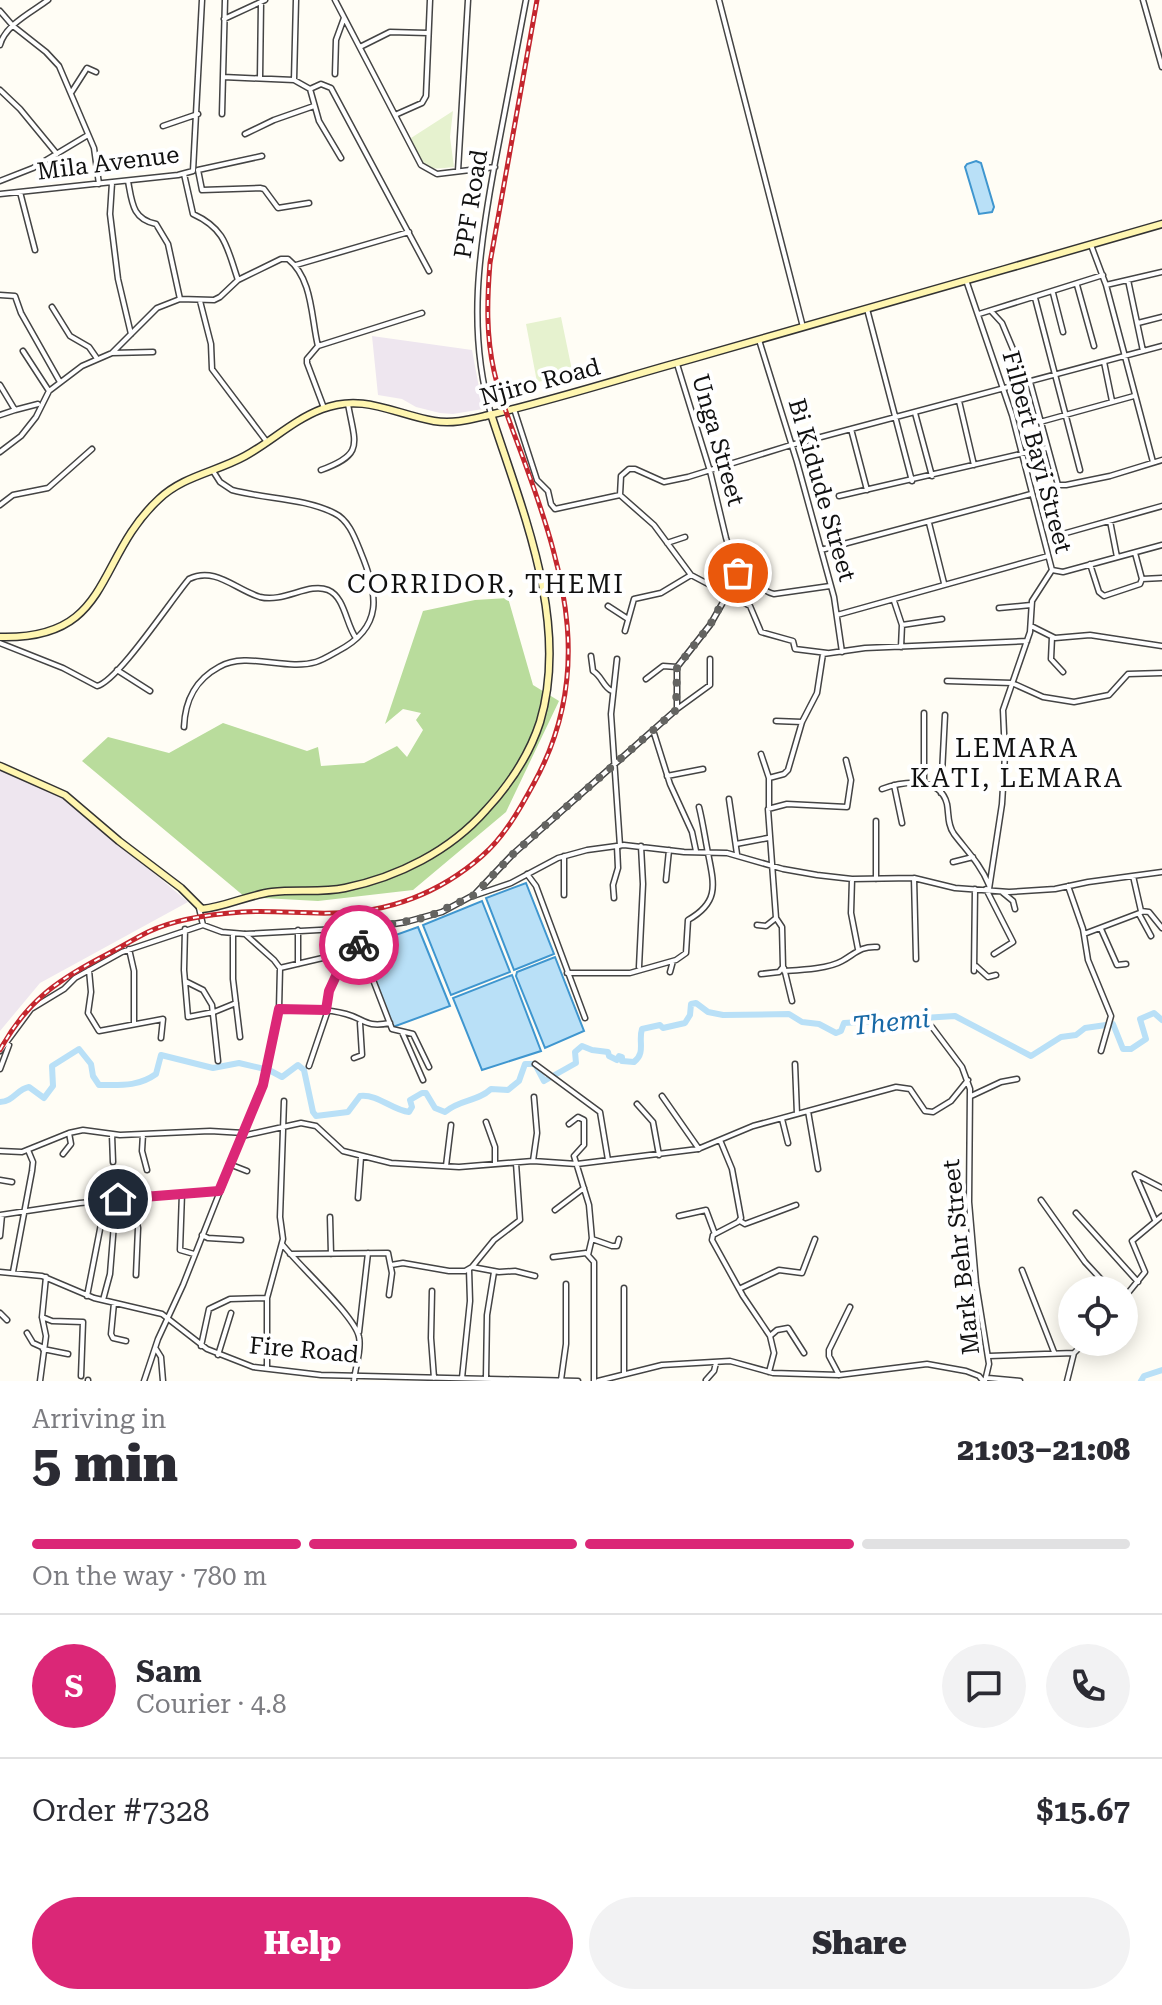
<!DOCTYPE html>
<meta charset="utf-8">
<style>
:root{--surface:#fff;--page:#f2f2f3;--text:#2b2b33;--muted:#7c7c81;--line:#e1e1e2;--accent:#db2777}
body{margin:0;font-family:"Roboto Serif",serif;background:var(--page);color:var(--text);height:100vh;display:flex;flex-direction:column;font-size:30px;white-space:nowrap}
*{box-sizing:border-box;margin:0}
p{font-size:26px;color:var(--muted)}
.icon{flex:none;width:44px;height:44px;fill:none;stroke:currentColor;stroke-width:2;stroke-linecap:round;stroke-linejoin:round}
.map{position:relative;height:1381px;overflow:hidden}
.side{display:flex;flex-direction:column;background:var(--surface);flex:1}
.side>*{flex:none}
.tools{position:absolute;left:1058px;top:1276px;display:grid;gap:16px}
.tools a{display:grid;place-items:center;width:80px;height:80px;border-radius:50%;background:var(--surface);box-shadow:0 4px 20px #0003;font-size:40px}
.pin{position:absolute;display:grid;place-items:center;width:68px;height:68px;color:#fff;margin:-34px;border:4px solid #fff;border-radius:50%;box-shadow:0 2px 8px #0007}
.courier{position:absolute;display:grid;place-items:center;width:80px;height:80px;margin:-40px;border:6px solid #db2777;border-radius:50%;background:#fff;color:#222;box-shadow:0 2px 10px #0007}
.headline em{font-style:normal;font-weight:800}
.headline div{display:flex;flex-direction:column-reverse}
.headline{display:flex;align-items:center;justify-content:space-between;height:136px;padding:0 32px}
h1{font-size:52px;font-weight:800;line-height:60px}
.bar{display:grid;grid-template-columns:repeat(4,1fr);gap:12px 8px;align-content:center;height:96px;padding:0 32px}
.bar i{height:10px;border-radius:6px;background:var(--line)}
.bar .selected{background:var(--accent)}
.bar p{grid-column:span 4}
.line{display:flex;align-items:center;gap:20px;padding:0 32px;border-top:2px solid var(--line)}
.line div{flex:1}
.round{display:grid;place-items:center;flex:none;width:84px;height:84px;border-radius:42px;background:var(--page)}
.button{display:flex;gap:16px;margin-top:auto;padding:16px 32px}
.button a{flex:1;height:92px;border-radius:48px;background:var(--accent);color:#fff;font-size:32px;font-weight:800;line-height:92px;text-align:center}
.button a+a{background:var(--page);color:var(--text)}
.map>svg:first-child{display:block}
.industrial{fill:#eee6ef}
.forest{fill:#b9dc9c}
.pitch{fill:#e6f2cf}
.water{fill:#b9e0f7;stroke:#3f96cf;stroke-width:2}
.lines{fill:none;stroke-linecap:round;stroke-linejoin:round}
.river{stroke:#b9e0f7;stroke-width:6}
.street-casing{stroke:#444;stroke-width:7}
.secondary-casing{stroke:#333;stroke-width:9}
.street{stroke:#fff;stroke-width:4}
.secondary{stroke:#fff6b0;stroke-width:6}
.rail-casing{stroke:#c4262e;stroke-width:5}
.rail{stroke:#fff;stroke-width:2;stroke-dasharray:6;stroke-linecap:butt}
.done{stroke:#646461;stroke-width:8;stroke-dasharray:0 14.4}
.route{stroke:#db2777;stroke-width:10}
.labels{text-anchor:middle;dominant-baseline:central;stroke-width:8;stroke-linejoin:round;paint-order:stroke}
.street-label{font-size:24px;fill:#111;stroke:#fff}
.neighbourhood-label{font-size:26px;letter-spacing:2px;fill:#111;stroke:#fff}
.water-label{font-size:26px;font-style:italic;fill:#1768a6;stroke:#fff}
</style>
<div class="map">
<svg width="1162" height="1381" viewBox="0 0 1162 1381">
<rect width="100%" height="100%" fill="#fffdf5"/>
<path class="industrial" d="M372 336 472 350 483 409 453 414 440 413 416 407 402 399 378 395Z
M2 768 56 790 188 902 40 983 0 1031V772Z"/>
<path class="forest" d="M508 598 533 685 559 701 506 812 413 890 318 901 245 897 82 761 108 737 169 753 223 723 307 751 318 747 321 766 364 763 397 746 407 757 423 730 416 720 421 713 403 709 385 724 423 611 475 600Z"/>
<path class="pitch" d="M453 111 450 137 454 167C421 171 423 168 411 138Z
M561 317 573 375 537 382 526 324Z"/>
<path class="water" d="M976 161 981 163 994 207 992 212 979 214 965 167 967 164Z
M526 883 554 954 514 970 486 898Z
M482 901 510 972 451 995 423 925Z
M418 927 450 1006 393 1027 362 947Z
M555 957 584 1031 545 1048 516 976 517 972Z
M512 975 541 1051 482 1070 453 998Z"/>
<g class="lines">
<path class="river" d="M0 1102C13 1102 17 1089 29 1087L44 1098 53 1086 52 1066 79 1049 91 1064 93 1076 99 1085C120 1085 138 1087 156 1074L161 1055 213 1068 239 1063 269 1070 282 1077 298 1065 304 1070 313 1112 316 1116 348 1112 360 1096C378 1094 392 1110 409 1112L412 1107 410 1100 422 1093H426L435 1108 445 1112C460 1099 477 1102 491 1089L508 1090 519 1081 525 1064H535L544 1081 576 1063 575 1052 582 1046 592 1050 608 1052 609 1056 617 1060 619 1056 622 1057V1061L634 1062C646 1053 638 1041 642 1029L660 1025 663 1028 685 1023 690 1015 691 1004 696 1003 708 1012 723 1015 789 1014 802 1022 819 1024 836 1033 841 1031 844 1023 955 1016 1031 1056 1061 1037 1076 1035 1085 1028 1113 1024 1123 1049H1131L1146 1039 1140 1019 1154 1013 1162 1020
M1141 1381 1144 1376 1162 1370"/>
<g class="street-casing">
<path id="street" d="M335 0 421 165 437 174 495 167
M719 0 803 327
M1143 0 1162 67
M0 11 13 26 46 52 59 66 94 148 99 184
M224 19 265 0
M0 45C5 25 32 12 48 0
M360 47 390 32 428 33
M335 74 336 40 344 18
M223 77 294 80 310 89 321 84 331 88 429 271
M260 78 261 2
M294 80 296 0
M310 89 319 121 341 158
M0 90 20 109 57 154
M71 93 87 68 96 72
M222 114 225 0
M395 115 422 103 426 96 430 0
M163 126 198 114
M245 134 274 120 314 106
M198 170 202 190 260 188 264 189 278 208 309 203
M198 170 262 156
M458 171 468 0
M184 174 193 214C226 229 227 248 238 280
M0 181 33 168 88 135
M128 181C132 202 132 219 156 224L168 244 180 299
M112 183 110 214 118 279 131 334
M20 192 35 250
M0 194 178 175 193 171 202 0
M1091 245 1106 285 1153 462
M296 265 409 232
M966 280 1012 415 1052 570 1063 572 1162 545
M1128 280 1143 351
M1077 285 1094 346
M1106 285 1162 272
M1053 293 1063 332
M0 295 15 296 21 313 60 382
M1035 298 1080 470
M200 301 211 344 212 369 267 442
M52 307 70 336 89 347 96 357
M867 309 912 481
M991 311 1002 323 1015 354
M979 314 1103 275
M1138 323 1162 317
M759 340 797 462 834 597 842 652
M318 346 422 313
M23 351 49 391
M112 353 153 352
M1104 362 1112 401
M1030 382 1058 485H1066L1110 476 1162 460
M0 385 15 410 38 404
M959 401 974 465
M514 409 537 480 548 491 551 504 555 509 620 495 621 476 629 469H635L664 482 688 477 791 445 1162 346
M915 413 932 476
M491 414C467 332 479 250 494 168 505 112 515 56 526 0
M0 415 15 410
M1040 422 1134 396
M851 429 867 490
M0 452 21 436 36 417 49 391 82 366 112 353 157 308 180 299 214 300 220 297 238 280 281 259H288C313 279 311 318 318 346L307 359V363L324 408
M321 470C365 454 355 444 348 404
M620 495 654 525 691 575 750 606 761 632 793 641 795 649 827 653
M839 496 1046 448
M0 505 13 495 48 488 92 449
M1110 521 1117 557
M929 523 944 583
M1059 535 1162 506
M667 543 685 537
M821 550 1031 494
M1135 553 1142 579
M1090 564 1099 592 1104 596 1140 584 1142 579 1162 578
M738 573C753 577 759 591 774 594L830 586
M894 601 902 625 901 647
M608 606 628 619
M999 608 1031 605
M837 615 1048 556
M902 625 942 619
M1031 626 1055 638 1090 635 1162 646
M625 631 634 599 661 593 691 575
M1052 637 1051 659 1063 672
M0 643 63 668 97 686C118 681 171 600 189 579 215 566 236 590 260 597 284 603 309 582 328 590 345 597 346 625 356 638
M591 656 593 671C602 676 603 687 612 691
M617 659 611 714 620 846
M117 670 150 691
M646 679 663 666 677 667
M947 681 1012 683 1043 697 1074 702 1109 695 1128 674 1162 673
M677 709 710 685V659
M776 721 802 722
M184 727C185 700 195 680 219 667 247 651 285 671 316 662 323 660 331 655 338 651 384 627 378 594 361 553 355 538 349 520 334 513 304 498 265 499 232 490L220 482 213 471
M653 730 670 784 692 832 696 851
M761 754 769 778V807
M667 776 703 769
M769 778 784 774 788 770 802 722 817 693 823 654 865 648 1027 641
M924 782V713
M894 785 902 823
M882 789C901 782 940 775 947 804 949 814 947 824 954 834 967 851 981 865 989 885
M941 793 945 715
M729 799 737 854
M736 844 768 838
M953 862 973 857
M527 874 536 886 585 1018
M1133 876 1141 911 1149 912 1162 928
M914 878 916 959
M852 879 851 913 858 949
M876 879V821
M666 880 669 850
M1068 886 1083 929 1088 960 1111 1016 1101 1051
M986 889 1013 942 994 954
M989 889 1002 804 1005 755 1003 710 1030 632 1032 601 1052 570
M1002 892 1013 901 1015 909
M476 893 513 854 677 709V667L710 625 738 576 726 538 710 471 677 364
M564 895V856
M614 898 613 885 618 868 617 846
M199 908 203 925 222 932 245 934 375 927 406 922 442 912 470 897 511 883 558 858 587 850 624 845 684 852 727 853 783 869 817 875 852 879 914 878 955 888 1009 892 1055 889 1088 882 1162 872
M1139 914 1151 936
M757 925 766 926 776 918
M353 928 392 1029 413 1034 429 1067
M185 929 184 970 188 1017 214 1012 236 1003
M1101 929 1117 965 1126 964
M233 933V979L240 1037
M1084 934 1142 912
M129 949 134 971V1023
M298 964V930
M976 966 988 977 996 975
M639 967 643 884 641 846
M280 968 361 949
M784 968 792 1001
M89 970 91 992 88 1013 99 1031 163 1019 161 1038
M784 971C800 970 828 969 842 961 855 954 860 946 877 947
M974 971 975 889
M670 972 673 961
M567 973H630L676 960 686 953 688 920C720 902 714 884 708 853 705 838 703 823 699 807
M761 974 779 972 783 967 782 927 776 918 768 809 787 804 847 807 851 780 846 760
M185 981 203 990 212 1005 218 1061
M279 1009C302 1009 324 1008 346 1014 365 1019 365 1028 390 1023
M326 1010 329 991 346 954
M932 1027 962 1067 970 1089 969 1202 976 1283 989 1364 985 1381
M402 1032 423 1080
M0 1051 31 1009 64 989 75 978 122 952 203 925
M354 1058 362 1055 360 1023
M535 1064 600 1112 608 1160
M795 1064 797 1114
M309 1066 328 1010
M0 1069 9 1045
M662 1096 699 1149
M971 1096 1001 1082 1017 1079
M637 1104 653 1122 659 1155
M808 1111 818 1169
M782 1119 788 1143
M486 1122 495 1147V1164
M569 1124 578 1117 584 1120V1145L574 1156 589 1205 592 1239 612 1246H617L619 1239
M143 1134 142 1151 147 1170
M112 1135 113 1162
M242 1136 301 1123 316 1126 343 1151 391 1163 459 1167 533 1161 577 1164 698 1149 753 1126 896 1087 910 1089 925 1111 933 1112 951 1101 968 1080
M720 1140 732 1169 741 1218 738 1222 713 1235 712 1240 743 1296 770 1336 774 1353 769 1372
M0 1151 22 1152 69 1133 83 1130 120 1135 210 1131 244 1133
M63 1154 71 1144 69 1133
M533 1161 537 1133 534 1097
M229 1164 247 1171
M446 1166 451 1125
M1135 1174 1155 1220
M1137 1175 1162 1188
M0 1180 12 1182
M182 1193 180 1250 194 1254
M132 1198 138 1228 136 1275
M358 1198 361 1157
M1041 1200 1085 1262 1111 1290
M555 1210 584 1188
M1076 1213 1138 1282
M0 1215 80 1203 219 1191
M679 1216 706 1210 715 1234
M330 1217 331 1254
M740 1221 745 1224 796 1205
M202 1235 208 1238 241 1240
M0 1236 2 1215
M282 1244C298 1265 355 1316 359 1337 362 1350 355 1367 354 1381
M290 1254 388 1253 392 1273 389 1295
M588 1255 592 1238
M553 1257 586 1253 594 1262V1381
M391 1265 403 1263 449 1271H465L472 1267 494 1240 520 1220 516 1163
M472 1267 499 1272 515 1271 535 1276
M1022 1270 1054 1352
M0 1272 42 1276 94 1298 162 1314 207 1349 253 1367 321 1375 578 1381
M13 1272 32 1171 33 1162 28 1150
M739 1289 779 1270 802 1273 815 1239
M432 1291 431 1338 434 1378
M87 1296 102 1219 99 1201
M1124 1298 1145 1272 1132 1241 1162 1216
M103 1300 110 1274 114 1224
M114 1303 111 1334 113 1338 126 1341
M0 1313 7 1320
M42 1317 52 1321 83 1322 81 1376
M359 1332 368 1253
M27 1333 33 1343 44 1348
M770 1336 777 1330 788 1328 804 1353
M201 1346 209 1309 230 1299 266 1298
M43 1349 68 1354
M156 1349 161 1357 163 1381
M218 1355 231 1313
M989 1356 1074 1353
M267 1368V1298L283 1239 280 1217 284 1101
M624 1374V1288
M839 1375 829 1356V1350L850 1307
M486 1377 487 1315 494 1272
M462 1378 470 1301 469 1269
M988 1378 1020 1381
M88 1380V1381
M561 1380 566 1344V1284
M706 1380 714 1371 716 1363
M40 1381 46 1336 42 1317 46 1277
M144 1381 158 1339 183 1285 266 1075 279 1009 280 968 274 960 245 934
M598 1381 662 1365 730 1361 773 1373 839 1375 927 1364 966 1371 979 1376 983 1381
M1067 1381 1074 1353 1085 1342"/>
</g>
<g class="secondary-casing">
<path id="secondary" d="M0 637C113 640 94 559 159 499 183 476 216 472 245 456 271 442 293 420 322 409 363 393 394 414 434 421 452 424 468 420 485 416 554 400 622 378 691 359 848 315 1005 269 1162 224
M0 766 65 795 119 841 181 888 202 909C225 907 248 895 272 892 296 889 321 893 345 888 398 877 450 851 486 810 510 784 529 756 540 722 570 622 522 510 491 414"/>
</g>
<use href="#street" class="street"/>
<use href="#secondary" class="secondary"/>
<g class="rail-casing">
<path id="rail" d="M0 1050C26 1003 53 983 100 958 116 950 132 940 148 932 175 919 212 914 242 912 272 910 303 914 333 913 388 913 440 893 482 856 504 837 520 809 534 783 593 676 566 577 527 469 516 437 501 404 494 371 486 335 487 300 490 263L537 0"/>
</g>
<use href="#rail" class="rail"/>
</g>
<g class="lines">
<path class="done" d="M359 945 353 928 382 926 428 917 474 895 513 854 676 710 677 667 710 625 738 573"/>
<path class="route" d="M118 1199 219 1191 263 1085 279 1009 326 1010 329 991 346 954 361 949 359 945"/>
</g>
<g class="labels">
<g class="street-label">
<text transform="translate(108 163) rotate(-7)">Mila Avenue</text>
<text transform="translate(471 204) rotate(-81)">PPF Road</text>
<text transform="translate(540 382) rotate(-15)">Njiro Road</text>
<text transform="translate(718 440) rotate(74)">Unga Street</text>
<text transform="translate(1037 452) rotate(75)">Filbert Bayi Street</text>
<text transform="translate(822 490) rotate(74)">Bi Kidude Street</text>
<text transform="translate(961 1257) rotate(-96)">Mark Behr Street</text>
<text transform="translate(304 1350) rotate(5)">Fire Road</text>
</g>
<g class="neighbourhood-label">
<text x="486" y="584">CORRIDOR, THEMI</text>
<text x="1017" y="748">LEMARA<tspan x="1017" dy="30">KATI, LEMARA</tspan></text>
</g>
<g class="water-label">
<text transform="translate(891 1022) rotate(-6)">Themi</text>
</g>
</g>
</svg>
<div class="tools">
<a><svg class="icon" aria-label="locate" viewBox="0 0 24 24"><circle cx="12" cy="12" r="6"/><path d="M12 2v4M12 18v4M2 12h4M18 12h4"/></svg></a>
</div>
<div class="pin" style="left:738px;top:573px;background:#ea580c"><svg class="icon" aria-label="bag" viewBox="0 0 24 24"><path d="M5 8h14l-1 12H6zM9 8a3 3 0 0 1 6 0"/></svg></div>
<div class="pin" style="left:118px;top:1199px;background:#1f2937"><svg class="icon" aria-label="home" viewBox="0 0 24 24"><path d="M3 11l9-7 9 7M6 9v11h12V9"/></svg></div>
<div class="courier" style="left:359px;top:945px"><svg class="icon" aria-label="bike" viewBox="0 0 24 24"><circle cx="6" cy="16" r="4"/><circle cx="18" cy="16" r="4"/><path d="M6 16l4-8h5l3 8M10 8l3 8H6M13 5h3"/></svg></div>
</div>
<section class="side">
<div class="headline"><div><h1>5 min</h1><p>Arriving in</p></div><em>21:03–21:08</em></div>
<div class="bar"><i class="selected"></i><i class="selected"></i><i class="selected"></i><i></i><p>On the way · 780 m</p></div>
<div class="line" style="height:144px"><b class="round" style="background:var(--accent);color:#fff">S</b><div><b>Sam</b><p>Courier · 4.8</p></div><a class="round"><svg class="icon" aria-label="chat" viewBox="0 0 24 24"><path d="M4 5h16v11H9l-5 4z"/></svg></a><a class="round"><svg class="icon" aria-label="phone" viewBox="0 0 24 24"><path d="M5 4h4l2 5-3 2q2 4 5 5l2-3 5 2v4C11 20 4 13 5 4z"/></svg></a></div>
<div class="line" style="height:104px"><div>Order #7328</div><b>$15.67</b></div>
<div class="button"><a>Help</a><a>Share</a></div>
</section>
